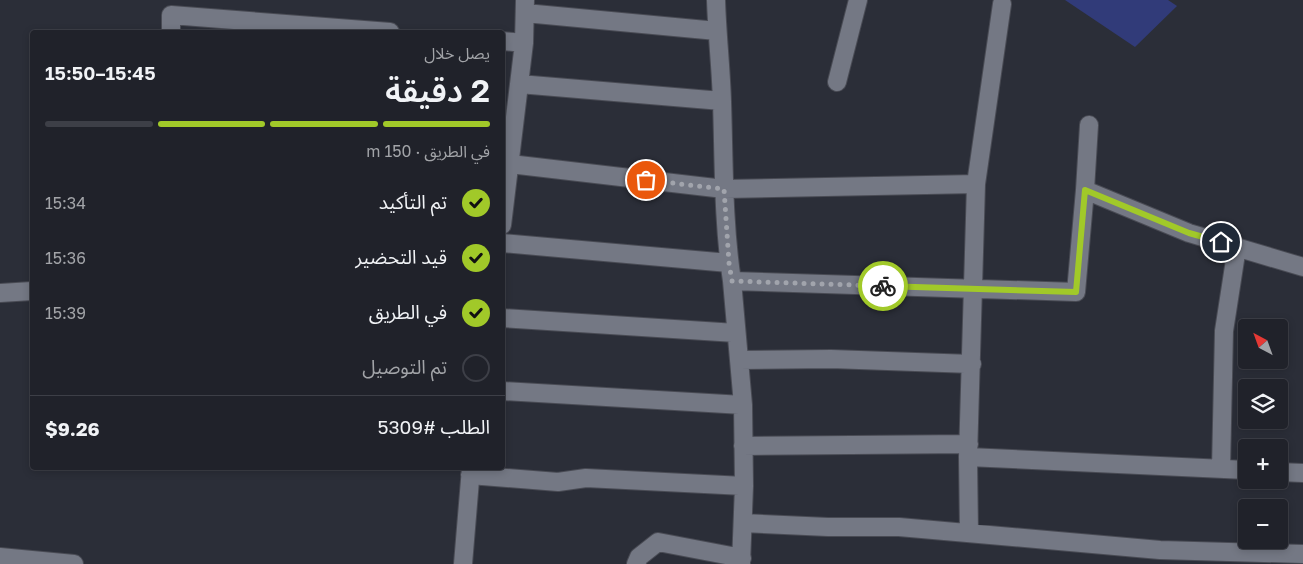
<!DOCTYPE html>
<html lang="ar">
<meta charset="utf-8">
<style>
:root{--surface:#20222a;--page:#2d2f36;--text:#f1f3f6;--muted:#a2a4a8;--line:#3d3f47;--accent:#a1c929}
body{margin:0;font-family:"Golos Text","Noto Sans Arabic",sans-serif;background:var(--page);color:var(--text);direction:rtl;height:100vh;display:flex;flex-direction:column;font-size:19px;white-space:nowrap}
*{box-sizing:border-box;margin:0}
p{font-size:16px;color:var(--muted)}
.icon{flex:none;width:28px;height:28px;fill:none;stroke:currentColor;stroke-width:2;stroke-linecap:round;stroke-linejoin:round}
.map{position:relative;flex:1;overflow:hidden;direction:ltr}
.details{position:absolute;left:30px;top:30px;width:475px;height:440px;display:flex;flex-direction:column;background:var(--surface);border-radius:5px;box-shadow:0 2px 8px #0003,0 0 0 1px var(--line);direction:rtl}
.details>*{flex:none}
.needle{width:32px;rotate:319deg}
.buttons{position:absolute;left:1238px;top:319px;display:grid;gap:10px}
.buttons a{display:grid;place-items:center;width:50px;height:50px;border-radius:5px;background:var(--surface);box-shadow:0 2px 8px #0003,0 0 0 1px var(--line);font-size:25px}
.pin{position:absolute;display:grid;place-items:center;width:42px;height:42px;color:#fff;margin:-21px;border:2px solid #fff;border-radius:50%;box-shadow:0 1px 5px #0007}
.courier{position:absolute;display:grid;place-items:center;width:50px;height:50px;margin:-25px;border:4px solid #a1c929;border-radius:50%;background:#fff;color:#222;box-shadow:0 1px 6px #0007}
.headline em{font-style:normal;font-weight:600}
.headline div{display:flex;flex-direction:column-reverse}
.headline{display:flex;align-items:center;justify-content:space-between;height:85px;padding:0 15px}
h1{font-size:32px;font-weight:600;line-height:38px}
.bar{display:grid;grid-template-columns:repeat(4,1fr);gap:8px 5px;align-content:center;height:60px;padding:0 15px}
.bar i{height:6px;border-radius:4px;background:var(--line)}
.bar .on{background:var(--accent)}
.bar p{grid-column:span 4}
.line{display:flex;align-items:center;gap:12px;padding:0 15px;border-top:1px solid var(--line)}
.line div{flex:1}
ol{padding:0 15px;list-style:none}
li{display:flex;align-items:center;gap:15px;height:55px}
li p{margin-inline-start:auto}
li .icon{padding:5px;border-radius:50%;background:var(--accent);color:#111;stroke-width:4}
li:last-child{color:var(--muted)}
li i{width:28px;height:28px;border:2px solid var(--line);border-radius:50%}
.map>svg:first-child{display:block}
.park{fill:#313b79}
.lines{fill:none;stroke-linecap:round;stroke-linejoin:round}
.street-casing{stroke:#494b54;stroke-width:20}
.street{stroke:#747884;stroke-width:18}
.done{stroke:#a1a4ac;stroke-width:5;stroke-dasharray:0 9}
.route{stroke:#a1c929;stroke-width:6}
</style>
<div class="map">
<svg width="1303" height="564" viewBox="0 0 1303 564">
<rect width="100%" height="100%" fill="#2b2e38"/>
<path class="park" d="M1065 0H1168L1177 6 1135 47Z"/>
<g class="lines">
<g class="street-casing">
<path id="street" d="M716 0C717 34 721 68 722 102 724 162 723 222 732 281L743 405 744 486 741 564
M525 13 717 31
M171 32V15L390 32
M502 41 524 43
M837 82 858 0
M519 84 722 101
M510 164 724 189 976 184 1002 4
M1085 190 1189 233 1303 267
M502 225 524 43 525 0
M502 243 729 263
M732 281 1076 292 1085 190 1089 125
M0 293 32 291
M502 318 736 333
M739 360 831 359 972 364
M502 391 743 405
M743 446 969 444
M968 457 1246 470
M1221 469 1224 331 1237 247
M1279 472 1303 473
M470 475 558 482 586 478 744 486
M743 523 828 527H899L1160 550 1303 554
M969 533 968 457 976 184
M0 557 74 564
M463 564 471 468
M636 564 639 557 658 542 742 558"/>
</g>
<use href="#street" class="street"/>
</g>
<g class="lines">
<path class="done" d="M646 180 724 189 729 263 732 281 883 286"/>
<path class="route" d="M883 286 1076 292 1085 190 1189 233 1221 242"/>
</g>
</svg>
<div class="buttons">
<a><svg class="needle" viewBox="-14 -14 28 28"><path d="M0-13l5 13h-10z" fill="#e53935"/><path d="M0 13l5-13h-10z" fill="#a2a4a8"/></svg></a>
<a><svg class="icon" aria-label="layers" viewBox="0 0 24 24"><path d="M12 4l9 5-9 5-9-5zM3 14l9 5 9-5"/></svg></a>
<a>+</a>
<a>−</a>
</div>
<div class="pin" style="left:646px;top:180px;background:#ea580c"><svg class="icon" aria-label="bag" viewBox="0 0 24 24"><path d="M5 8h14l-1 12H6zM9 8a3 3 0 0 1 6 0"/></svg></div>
<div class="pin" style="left:1221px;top:242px;background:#1f2937"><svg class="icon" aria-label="home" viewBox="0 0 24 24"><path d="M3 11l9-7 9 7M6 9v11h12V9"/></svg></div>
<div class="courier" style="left:883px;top:286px"><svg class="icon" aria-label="bike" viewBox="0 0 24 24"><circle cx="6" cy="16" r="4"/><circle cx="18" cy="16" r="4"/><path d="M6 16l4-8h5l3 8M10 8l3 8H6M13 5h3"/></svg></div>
<section class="details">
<div class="headline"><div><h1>2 دقيقة</h1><p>يصل خلال</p></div><em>15:45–15:50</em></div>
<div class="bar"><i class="on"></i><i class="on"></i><i class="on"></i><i></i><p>في الطريق · 150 m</p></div>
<ol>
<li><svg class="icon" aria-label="check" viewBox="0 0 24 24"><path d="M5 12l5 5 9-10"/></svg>تم التأكيد<p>15:34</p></li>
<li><svg class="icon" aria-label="check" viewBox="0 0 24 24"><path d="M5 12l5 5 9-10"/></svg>قيد التحضير<p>15:36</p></li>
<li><svg class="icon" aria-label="check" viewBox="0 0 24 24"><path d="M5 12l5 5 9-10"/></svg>في الطريق<p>15:39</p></li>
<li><i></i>تم التوصيل</li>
</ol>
<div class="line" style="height:65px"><div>الطلب #5309</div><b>$9.26</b></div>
</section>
</div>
